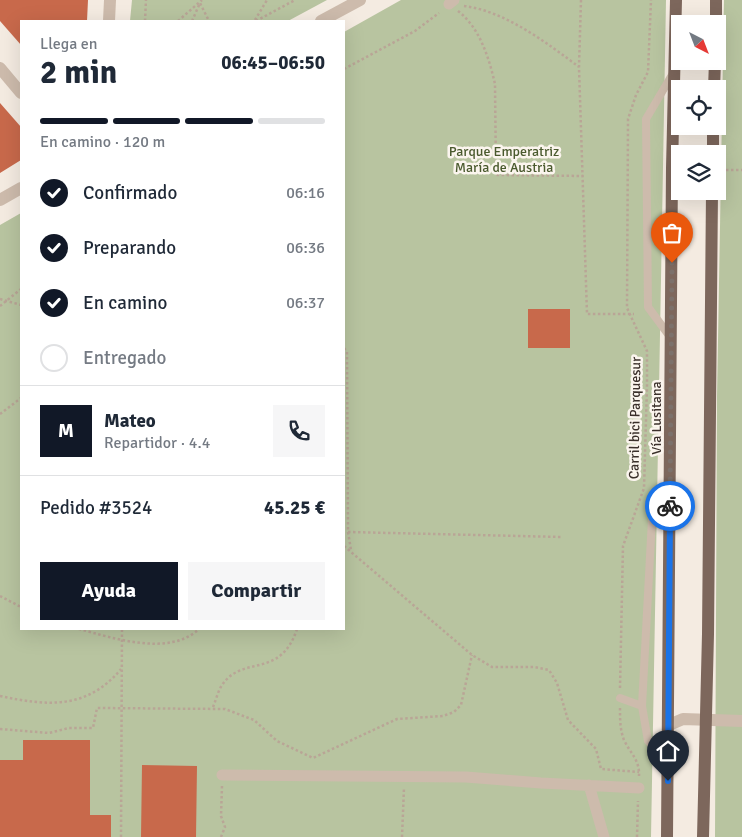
<!DOCTYPE html>
<html lang="es">
<meta charset="utf-8">
<style>
:root{--surface:#fff;--page:#f6f6f7;--text:#1f2937;--muted:#747a83;--line:#e0e1e3;--accent:#111827}
body{margin:0;font-family:Signika,sans-serif;background:var(--page);color:var(--text);height:100vh;display:flex;flex-direction:column;font-size:19px;white-space:nowrap}
*{box-sizing:border-box;margin:0}
p{font-size:16px;color:var(--muted)}
.icon{flex:none;width:28px;height:28px;fill:none;stroke:currentColor;stroke-width:2;stroke-linecap:round;stroke-linejoin:round}
.map{position:relative;flex:1;overflow:hidden}
.details{position:absolute;left:20px;top:20px;width:325px;height:610px;display:flex;flex-direction:column;background:var(--surface);border-radius:0px;box-shadow:0 5px 20px #0002}
.details>*{flex:none}
.needle{width:32px;rotate:138deg}
.tools{position:absolute;left:671px;top:15px;display:grid;gap:10px}
.tools a{display:grid;place-items:center;width:55px;height:55px;border-radius:0px;background:var(--surface);box-shadow:0 5px 20px #0002;font-size:25px}
.pin{position:absolute;display:grid;place-items:center;width:42px;height:42px;color:#fff;margin:-51px -21px;border-radius:50% 50% 50% 0;rotate:-45deg;box-shadow:0 0 5px #0007}
.pin .icon{rotate:45deg}
.courier{position:absolute;display:grid;place-items:center;width:50px;height:50px;margin:-25px;border:4px solid #1a73e8;border-radius:50%;background:#fff;color:#222;box-shadow:0 1px 6px #0007}
.headline em{font-style:normal;font-weight:700}
.headline div{display:flex;flex-direction:column-reverse}
.headline{display:flex;align-items:center;justify-content:space-between;height:85px;padding:0 20px}
h1{font-size:32px;font-weight:700;line-height:38px}
.bar{display:grid;grid-template-columns:repeat(4,1fr);gap:8px 5px;align-content:center;height:60px;padding:0 20px}
.bar i{height:6px;border-radius:4px;background:var(--line)}
.bar .on{background:var(--accent)}
.bar p{grid-column:span 4}
.line{display:flex;align-items:center;gap:12px;padding:0 20px;border-top:1px solid var(--line)}
.line div{flex:1}
.round{display:grid;place-items:center;flex:none;width:52px;height:52px;border-radius:0px;background:var(--page)}
ol{padding:0 20px;list-style:none}
li{display:flex;align-items:center;gap:15px;height:55px}
li p{margin-inline-start:auto}
li .icon{padding:5px;border-radius:50%;background:var(--accent);color:#fff;stroke-width:4}
li:last-child{color:var(--muted)}
li i{width:28px;height:28px;border:2px solid var(--line);border-radius:50%}
.button{display:flex;gap:10px;margin-top:auto;padding:10px 20px}
.button a{flex:1;height:58px;border-radius:0px;background:var(--accent);color:#fff;font-size:20px;font-weight:700;line-height:58px;text-align:center}
.button a+a{background:var(--page);color:var(--text)}
.map>svg:first-child{display:block}
.green{fill:#b8c4a0}
.building{fill:#c8694b}
.lines{fill:none;stroke-linecap:round;stroke-linejoin:round}
.path{stroke:#b9a596;stroke-width:2.5;stroke-dasharray:2.5 2.5;stroke-linecap:butt}
.service{stroke:#cdbbac;stroke-width:8}
.pedestrian{stroke:#cdbbac;stroke-width:11}
.minor{stroke:#cdbbac;stroke-width:12}
.primary{stroke:#7d675c;stroke-width:12}
.done{stroke:#7c716b;stroke-width:5;stroke-dasharray:0 9}
.route{stroke:#1a73e8;stroke-width:6}
.labels{text-anchor:middle;dominant-baseline:central;stroke-width:5;stroke-linejoin:round;paint-order:stroke}
.park-label{font-size:14px;fill:#4a5a2e;stroke:#fbf5ee}
.street-label{font-size:14px;fill:#3b302b;stroke:#fbf5ee}
</style>
<div class="map">
<svg width="742" height="837" viewBox="0 0 742 837">
<rect width="100%" height="100%" fill="#f4ebe1"/>
<path class="green" d="M132 0H327L288 21H130Z
M401 0H666L651 837H0V225L21 213V629H344V32Z
M724 0H742V837H715L717 397Z"/>
<path class="building" d="M0 0H88L87 21H21V45L0 21Z
M0 103 21 127V160L0 173Z
M528 309H570V348H528Z
M23 740H90V815H111V837H0V760H23Z
M142 765 197 766 196 837H141Z"/>
<g class="lines">
<path class="path" d="M581 0 579 67 587 314H634
M464 6C505 11 547 43 579 67
M458 11C480 28 489 58 495 84L496 175 583 176
M255 20 267 0
M145 21 146 0
M178 21 202 0
M192 21 200 3 209 21
M256 21 295 0
M344 69 415 31 439 13
M721 170H742
M0 299 21 305
M0 306 21 289
M344 348 347 352 348 532 351 550
M0 414 21 398
M348 532 562 537
M344 546 472 655 492 667H534L549 670 557 683 568 720 596 749 601 769 639 772
M0 596 21 607
M79 629C113 638 169 657 199 629
M620 688 623 546 644 488 647 386V351L627 308 628 119 636 95 648 72 651 0
M0 696C47 706 87 710 121 669
M213 707C216 700 218 691 222 685 243 654 280 680 297 629
M620 708C620 719 620 730 624 740 630 753 640 760 639 776
M0 729 49 733 69 728H93L97 708 225 709 254 720 277 741 313 758 397 719 443 716 454 712 461 705 472 655
M121 837 122 629
M221 837 225 827 221 816 222 786
M402 837 404 788
M637 837 638 801"/>
<path class="service" d="M671 338 648 307 646 119 672 75
M620 698 642 706 648 741 668 762
M642 706 652 519 669 500"/>
<path class="pedestrian" d="M449 4 454 0
M222 775 466 777 541 783 639 788
M589 785 604 837"/>
<path class="minor" d="M109 21 110 0
M321 21 360 0
M0 68 21 93
M0 200 21 188
M669 725 683 719 742 721"/>
<path class="primary" d="M716 24V0
M714 89 715 61
M713 154V126
M667 837 672 168 676 0
M703 837 708 634 712 191"/>
</g>
<g class="lines">
<path class="done" d="M670 506 672 263"/>
<path class="route" d="M668 781 670 506"/>
</g>
<g class="labels">
<g class="park-label">
<text x="504" y="151">Parque Emperatriz<tspan x="504" dy="16">María de Austria</tspan></text>
</g>
<g class="street-label">
<text transform="translate(635 418) rotate(-89)">Carril bici Parquesur</text>
<text transform="translate(656 418) rotate(-90)">Vía Lusitana</text>
</g>
</g>
</svg>
<div class="tools">
<a><svg class="needle" viewBox="-14 -14 28 28"><path d="M0-13l5 13h-10z" fill="#e53935"/><path d="M0 13l5-13h-10z" fill="#747a83"/></svg></a>
<a><svg class="icon" aria-label="locate" viewBox="0 0 24 24"><circle cx="12" cy="12" r="6"/><path d="M12 2v4M12 18v4M2 12h4M18 12h4"/></svg></a>
<a><svg class="icon" aria-label="layers" viewBox="0 0 24 24"><path d="M12 4l9 5-9 5-9-5zM3 14l9 5 9-5"/></svg></a>
</div>
<div class="pin" style="left:672px;top:263px;background:#ea580c"><svg class="icon" aria-label="bag" viewBox="0 0 24 24"><path d="M5 8h14l-1 12H6zM9 8a3 3 0 0 1 6 0"/></svg></div>
<div class="pin" style="left:668px;top:781px;background:#1f2937"><svg class="icon" aria-label="home" viewBox="0 0 24 24"><path d="M3 11l9-7 9 7M6 9v11h12V9"/></svg></div>
<div class="courier" style="left:670px;top:506px"><svg class="icon" aria-label="bike" viewBox="0 0 24 24"><circle cx="6" cy="16" r="4"/><circle cx="18" cy="16" r="4"/><path d="M6 16l4-8h5l3 8M10 8l3 8H6M13 5h3"/></svg></div>
<section class="details">
<div class="headline"><div><h1>2 min</h1><p>Llega en</p></div><em>06:45–06:50</em></div>
<div class="bar"><i class="on"></i><i class="on"></i><i class="on"></i><i></i><p>En camino · 120 m</p></div>
<ol>
<li><svg class="icon" aria-label="check" viewBox="0 0 24 24"><path d="M5 12l5 5 9-10"/></svg>Confirmado<p>06:16</p></li>
<li><svg class="icon" aria-label="check" viewBox="0 0 24 24"><path d="M5 12l5 5 9-10"/></svg>Preparando<p>06:36</p></li>
<li><svg class="icon" aria-label="check" viewBox="0 0 24 24"><path d="M5 12l5 5 9-10"/></svg>En camino<p>06:37</p></li>
<li><i></i>Entregado</li>
</ol>
<div class="line" style="height:90px"><b class="round" style="background:var(--accent);color:#fff">M</b><div><b>Mateo</b><p>Repartidor · 4.4</p></div><a class="round"><svg class="icon" aria-label="phone" viewBox="0 0 24 24"><path d="M5 4h4l2 5-3 2q2 4 5 5l2-3 5 2v4C11 20 4 13 5 4z"/></svg></a></div>
<div class="line" style="height:65px"><div>Pedido #3524</div><b>45.25 €</b></div>
<div class="button"><a>Ayuda</a><a>Compartir</a></div>
</section>
</div>
